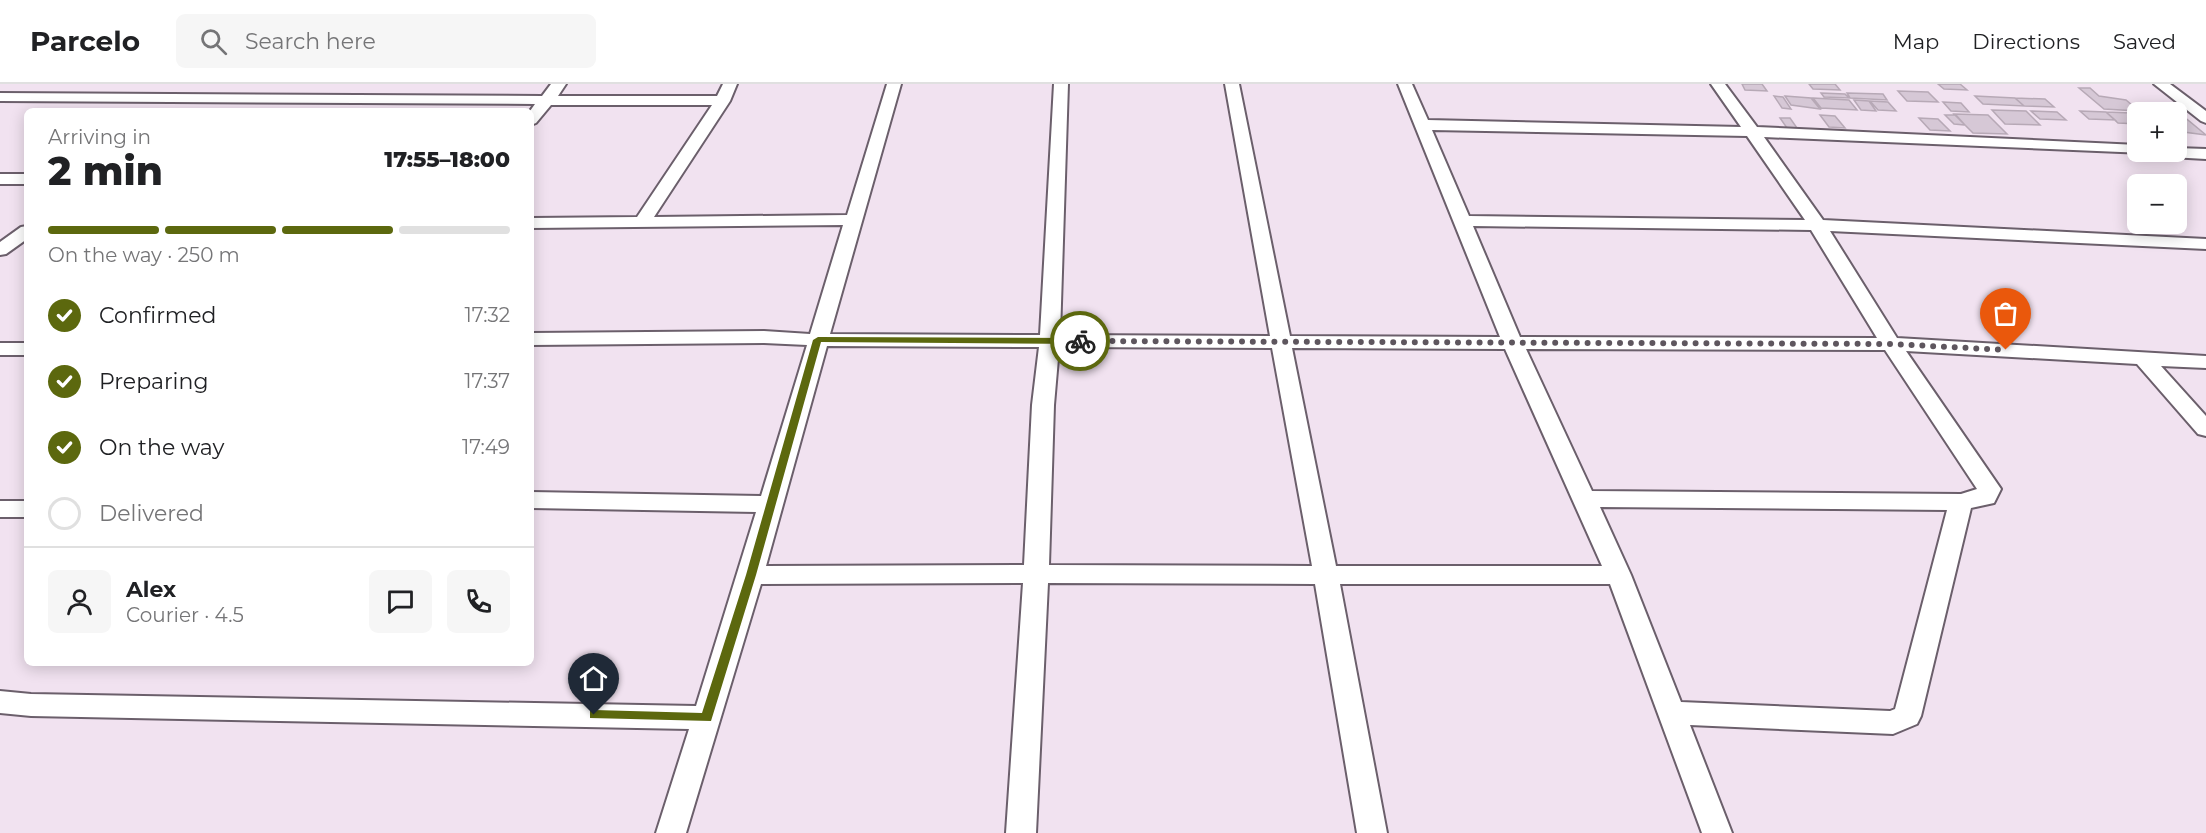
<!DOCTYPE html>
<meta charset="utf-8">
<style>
:root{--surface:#fff;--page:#f6f6f6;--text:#202124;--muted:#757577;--line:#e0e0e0;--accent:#5c680e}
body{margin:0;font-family:Montserrat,sans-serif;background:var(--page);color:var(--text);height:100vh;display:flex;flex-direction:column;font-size:22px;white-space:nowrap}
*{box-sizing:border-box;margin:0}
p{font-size:20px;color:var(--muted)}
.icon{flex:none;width:33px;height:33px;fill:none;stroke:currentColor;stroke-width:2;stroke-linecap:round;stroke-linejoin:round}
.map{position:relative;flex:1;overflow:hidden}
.panel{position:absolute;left:24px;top:24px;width:510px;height:558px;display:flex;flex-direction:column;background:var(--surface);border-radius:9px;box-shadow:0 3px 15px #0003}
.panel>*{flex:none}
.buttons{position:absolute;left:2127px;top:18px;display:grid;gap:12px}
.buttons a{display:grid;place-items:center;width:60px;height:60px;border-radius:9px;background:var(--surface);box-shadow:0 3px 15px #0003;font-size:30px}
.pin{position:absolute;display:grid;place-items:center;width:51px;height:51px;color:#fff;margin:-62px -26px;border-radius:50% 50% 50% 0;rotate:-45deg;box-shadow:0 0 6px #0007}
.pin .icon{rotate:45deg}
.courier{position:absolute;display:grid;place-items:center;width:60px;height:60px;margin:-30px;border:4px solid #5c680e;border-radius:50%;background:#fff;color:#222;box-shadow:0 2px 8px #0007}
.head em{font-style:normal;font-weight:800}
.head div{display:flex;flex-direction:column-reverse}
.head{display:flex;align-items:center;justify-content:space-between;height:102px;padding:0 24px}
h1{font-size:39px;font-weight:800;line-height:45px}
.bar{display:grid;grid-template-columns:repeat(4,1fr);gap:9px 6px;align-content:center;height:72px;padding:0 24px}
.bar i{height:8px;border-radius:4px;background:var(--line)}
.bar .on{background:var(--accent)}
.bar p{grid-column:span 4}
.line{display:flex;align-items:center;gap:15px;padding:0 24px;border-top:2px solid var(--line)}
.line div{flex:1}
.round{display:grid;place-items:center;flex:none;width:63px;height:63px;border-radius:9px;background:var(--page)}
ol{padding:0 24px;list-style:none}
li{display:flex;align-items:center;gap:18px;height:66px}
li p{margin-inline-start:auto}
li .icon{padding:6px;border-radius:50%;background:var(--accent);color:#fff;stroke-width:4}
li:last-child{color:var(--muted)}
li i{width:33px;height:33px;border:3px solid var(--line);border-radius:50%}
header{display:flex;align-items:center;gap:36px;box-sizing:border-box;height:84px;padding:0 30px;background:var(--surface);border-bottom:2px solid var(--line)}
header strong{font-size:28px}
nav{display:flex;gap:33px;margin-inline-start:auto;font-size:21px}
.search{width:420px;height:54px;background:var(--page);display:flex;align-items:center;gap:15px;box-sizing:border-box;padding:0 21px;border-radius:9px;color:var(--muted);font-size:22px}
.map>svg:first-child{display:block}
.building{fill:#d6c8d6;stroke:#b7a9b6;stroke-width:1.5}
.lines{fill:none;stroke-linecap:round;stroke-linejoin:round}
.minor-casing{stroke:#6b5f6b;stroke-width:4}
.minor{fill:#fff;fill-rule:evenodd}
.route{fill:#5c680e}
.done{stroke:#5e565e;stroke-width:6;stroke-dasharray:0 10.8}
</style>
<header>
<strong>Parcelo</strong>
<div class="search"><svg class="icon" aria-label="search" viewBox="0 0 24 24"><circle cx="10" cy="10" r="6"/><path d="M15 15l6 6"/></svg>Search here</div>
<nav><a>Map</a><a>Directions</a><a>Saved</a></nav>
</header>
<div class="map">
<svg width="2206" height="749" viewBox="0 0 2206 749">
<rect width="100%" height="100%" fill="#f1e2f0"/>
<path class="building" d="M1742 0H1762L1767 7 1745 6Z
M1809 0H1835L1840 6 1813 5Z
M1938 0H1960L1967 6 1944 5Z
M2079 4H2090L2099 12 2126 16 2139 27 2104 25Z
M1898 7 1928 8 1938 18 1907 17Z
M1821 9 1845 10 1849 14 1824 13Z
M1847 9 1883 10 1887 16 1850 14Z
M1774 12 1783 13 1791 25 1782 24Z
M1785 12 1811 14 1820 25 1791 21Z
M1975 12 2015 14 2024 22 1983 20Z
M1813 14 1849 16 1857 26 1821 24Z
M2015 14 2045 15 2054 23 2024 22Z
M1854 16 1869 17 1876 27 1861 26Z
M1870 17 1888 18 1896 27 1878 26Z
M1943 18 1961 19 1969 28 1951 27Z
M1992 26 2026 27 2040 41 2005 40Z
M2031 27 2057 28 2066 36 2040 35Z
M2080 27 2106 28 2115 36 2089 35Z
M2106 28 2131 29 2138 35V40L2118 39Z
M1954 30 1988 31 2007 50 1973 49Z
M1820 31 1835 32 1845 44 1829 43Z
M1945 31H1956L1965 41 1954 40Z
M2176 32H2183L2206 51 2176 47Z
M1780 34H1790L1797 44H1787Z
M1919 34 1938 35 1950 47 1930 46Z"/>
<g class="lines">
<g class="minor-casing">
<path id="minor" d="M551 0H566L558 12H717L723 0H737L730 17 654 133 847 131 887 0H901L830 250 1040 251 1054 0H1068L1060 251 1270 252 1225 0H1239L1290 252 1500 253 1398 0H1412L1428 36 1741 43 1711 0H1725L1757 43 2138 61V68H2145L2144 69 1764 53 1823 136 2206 155V165L1830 147 1897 254 2206 272V284L2161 282 2206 332V352L2198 350 2137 280 1906 267 2001 405 1994 419 1971 424 1921 632 1917 640 1893 650 1690 641 1732 749H1702L1610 500H1340L1387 749H1357L1315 500 1048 499 1036 749H1006L1023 499 761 500 686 749H656L689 645 31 632 0 629V607L31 610 696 622 756 428 531 424V408L761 412 807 261 764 259 531 261V249L764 247 810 250 843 141 531 144V134L637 133 712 21H551L536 39 531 41 530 27 535 20 0 17V9L542 12ZM1432 46 1747 52 1805 136 1469 132ZM1473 142 1811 146 1877 254 1520 253ZM827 262 1039 263 1032 321 1024 481 766 482ZM1059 263 1272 264 1312 482 1049 481 1054 321ZM1292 264 1505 265 1602 482H1336ZM1526 265 1885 266 1977 405 1961 410 1592 407ZM1600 423 1947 426 1895 625 1890 627 1681 618 1631 491Z
M2154 0H2170L2206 27V39L2201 37Z
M2176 64 2206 65V75L2170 73 2162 68H2176Z
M0 90H27V100H0Z
M27 142V155L6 170 0 171V158L21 143Z
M0 259H27V271H0Z
M0 417H27V433H0Z"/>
</g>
<use href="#minor" class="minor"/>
</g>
<path class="route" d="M818 253 1080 254 1084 257 1080 260 821 258 756 491 711 637 590 634V627L594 626 702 629 746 491 813 256Z"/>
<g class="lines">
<path class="done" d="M1080 257 1892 260 2006 266"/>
</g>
</svg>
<div class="buttons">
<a>+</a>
<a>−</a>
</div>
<div class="pin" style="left:2006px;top:266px;background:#ea580c"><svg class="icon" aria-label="bag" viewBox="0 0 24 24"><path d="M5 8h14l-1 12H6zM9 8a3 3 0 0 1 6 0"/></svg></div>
<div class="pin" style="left:594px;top:631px;background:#1f2937"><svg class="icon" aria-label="home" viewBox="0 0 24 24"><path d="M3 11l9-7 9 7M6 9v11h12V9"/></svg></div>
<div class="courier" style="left:1080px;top:257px"><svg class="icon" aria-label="bike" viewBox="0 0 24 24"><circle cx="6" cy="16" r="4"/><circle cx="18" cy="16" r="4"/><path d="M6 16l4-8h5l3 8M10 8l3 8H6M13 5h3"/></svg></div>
<section class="panel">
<div class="head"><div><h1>2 min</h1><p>Arriving in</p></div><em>17:55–18:00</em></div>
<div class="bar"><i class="on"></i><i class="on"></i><i class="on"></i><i></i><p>On the way · 250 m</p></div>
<ol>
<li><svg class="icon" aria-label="check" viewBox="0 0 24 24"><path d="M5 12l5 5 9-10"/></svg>Confirmed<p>17:32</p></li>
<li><svg class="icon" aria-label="check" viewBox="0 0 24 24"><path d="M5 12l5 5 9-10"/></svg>Preparing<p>17:37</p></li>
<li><svg class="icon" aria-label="check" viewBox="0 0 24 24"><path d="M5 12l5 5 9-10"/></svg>On the way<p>17:49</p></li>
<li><i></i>Delivered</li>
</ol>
<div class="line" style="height:108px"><a class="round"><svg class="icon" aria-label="person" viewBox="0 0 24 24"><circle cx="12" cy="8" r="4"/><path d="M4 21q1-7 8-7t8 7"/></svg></a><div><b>Alex</b><p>Courier · 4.5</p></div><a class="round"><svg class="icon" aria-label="chat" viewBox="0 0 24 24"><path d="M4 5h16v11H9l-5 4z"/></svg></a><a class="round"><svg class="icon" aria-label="phone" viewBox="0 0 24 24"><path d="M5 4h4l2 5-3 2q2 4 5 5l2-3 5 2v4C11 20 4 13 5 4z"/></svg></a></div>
</section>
</div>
